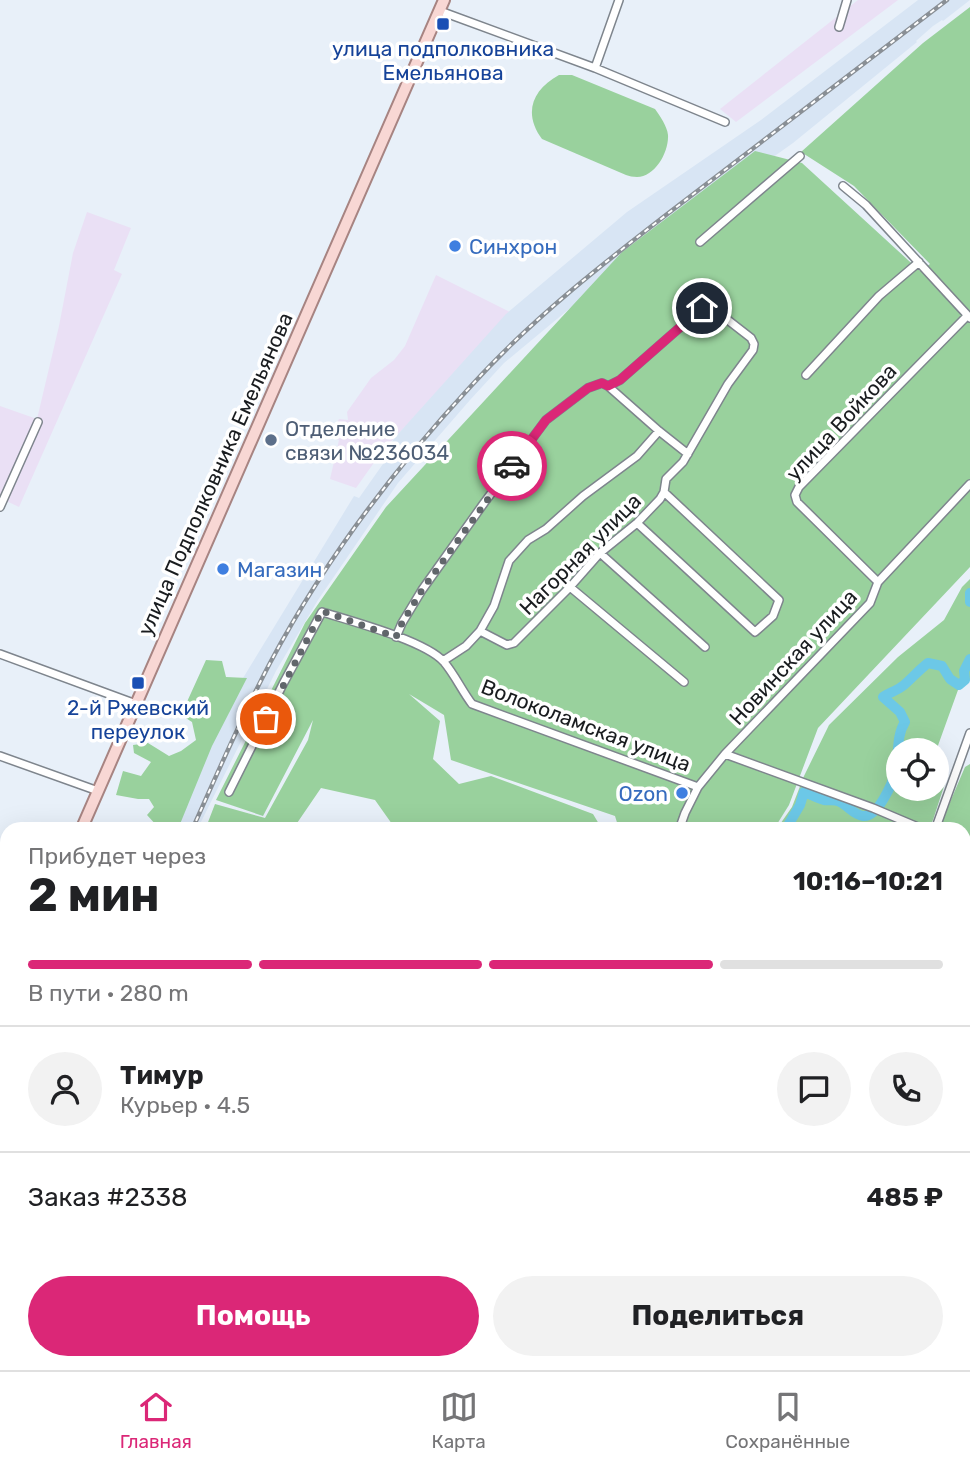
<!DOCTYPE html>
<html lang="ru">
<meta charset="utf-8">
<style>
:root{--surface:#fff;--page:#f2f2f2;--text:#202124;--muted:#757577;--line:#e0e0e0;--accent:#db2777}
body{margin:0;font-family:Rubik,sans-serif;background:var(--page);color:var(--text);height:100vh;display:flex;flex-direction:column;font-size:26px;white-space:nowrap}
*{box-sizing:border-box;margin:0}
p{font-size:23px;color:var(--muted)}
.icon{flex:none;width:38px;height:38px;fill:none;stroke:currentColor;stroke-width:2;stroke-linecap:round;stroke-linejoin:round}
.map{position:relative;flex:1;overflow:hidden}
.side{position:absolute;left:0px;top:822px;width:971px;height:548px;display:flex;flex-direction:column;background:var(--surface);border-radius:21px 21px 0 0;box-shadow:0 7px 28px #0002}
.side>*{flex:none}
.controls{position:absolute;left:886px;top:738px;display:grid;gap:14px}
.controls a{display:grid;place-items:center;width:63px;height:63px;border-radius:50%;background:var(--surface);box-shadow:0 7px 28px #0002;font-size:35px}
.pin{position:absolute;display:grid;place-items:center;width:60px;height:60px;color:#fff;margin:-30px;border:4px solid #fff;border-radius:50%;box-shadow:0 2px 7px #0007}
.courier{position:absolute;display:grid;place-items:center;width:70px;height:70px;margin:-35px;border:5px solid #db2777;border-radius:50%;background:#fff;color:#222;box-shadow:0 2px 9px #0007}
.headline em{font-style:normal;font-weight:700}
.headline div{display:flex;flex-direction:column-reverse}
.headline{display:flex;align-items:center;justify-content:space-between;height:119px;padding:0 28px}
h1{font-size:46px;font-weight:700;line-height:52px}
.bar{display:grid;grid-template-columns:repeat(4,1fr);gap:10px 7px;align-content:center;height:84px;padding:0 28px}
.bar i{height:9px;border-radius:5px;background:var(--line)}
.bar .on{background:var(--accent)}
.bar p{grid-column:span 4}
.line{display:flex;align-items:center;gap:18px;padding:0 28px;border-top:2px solid var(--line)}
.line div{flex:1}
.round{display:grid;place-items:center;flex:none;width:74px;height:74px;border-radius:37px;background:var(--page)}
.cta{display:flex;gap:14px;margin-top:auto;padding:14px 28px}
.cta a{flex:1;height:80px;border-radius:42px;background:var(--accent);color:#fff;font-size:28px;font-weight:700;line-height:80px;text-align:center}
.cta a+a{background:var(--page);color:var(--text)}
.dock{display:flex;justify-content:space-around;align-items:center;height:98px;border-top:2px solid var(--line);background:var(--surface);font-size:19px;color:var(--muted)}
.dock a{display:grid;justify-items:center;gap:4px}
.dock .on{color:var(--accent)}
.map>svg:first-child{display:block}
.industrial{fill:#eae0f5}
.built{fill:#d8e5f4}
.green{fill:#99d19d}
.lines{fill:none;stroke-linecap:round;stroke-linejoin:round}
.river{stroke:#6cc8e7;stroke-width:10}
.street-casing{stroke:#7e858d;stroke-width:10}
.secondary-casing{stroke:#7e858d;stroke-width:13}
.primary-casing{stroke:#a78482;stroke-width:14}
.street{stroke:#fff;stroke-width:7}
.secondary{stroke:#fcebe9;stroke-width:10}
.primary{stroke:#f8d7d4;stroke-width:10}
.rail-casing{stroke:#898f95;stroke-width:4.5}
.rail{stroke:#fff;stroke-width:2;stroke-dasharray:5;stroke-linecap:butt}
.done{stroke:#61666b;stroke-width:7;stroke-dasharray:0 12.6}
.route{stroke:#db2777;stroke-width:9}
.transit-dot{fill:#1a4fb4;stroke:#fff;stroke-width:2.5}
.shop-dot{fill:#3f7fe0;stroke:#fff;stroke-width:2.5}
.service-dot{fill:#5c6f8a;stroke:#fff;stroke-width:2.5}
.labels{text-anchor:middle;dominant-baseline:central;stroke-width:7;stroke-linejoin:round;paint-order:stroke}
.transit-label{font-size:21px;fill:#164399;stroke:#fff}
.shop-label{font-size:21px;fill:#366cbe;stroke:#fff;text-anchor:start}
.street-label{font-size:21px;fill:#191c1f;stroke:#fff}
.service-label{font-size:21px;fill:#4e5e75;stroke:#fff;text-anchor:start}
</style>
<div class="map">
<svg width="970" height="1370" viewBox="0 0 970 1370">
<rect width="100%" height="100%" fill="#e8f0f9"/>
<path class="industrial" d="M858 0H898L736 122 720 109Z
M87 212 131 228 114 270 122 274 19 507 0 498V406L37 419 59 326 73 253Z
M436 275 512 313 383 450 356 488 330 479 339 440 330 437 339 419 348 420 347 412 371 378 394 360 405 346Z
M1 1112 7 1113V1196L0 1212Z
M7 1295V1363H242L245 1370H0V1311Z"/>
<path class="built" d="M918 0H970L943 21 942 20 933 26 916 41 917 42 793 143 615 270 580 297 581 299 504 363 470 400 398 483 318 600 276 671 201 822 200 829 177 830 229 701 354 496 359 498 390 454 385 450 399 433 506 314 627 212 761 120Z"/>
<path class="green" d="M970 7V567L818 728 789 805 774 829H619L615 816 451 760 444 715 409 694 440 721 433 759 459 784 491 776 593 814 602 829H557L545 825 543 830 403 829 392 824 375 800 321 788 293 829 205 830 215 804 265 818 308 740 313 720 263 816 216 800 305 623 386 507 622 252 755 151 802 163 920 271 930 264 854 186 801 152 923 43Z
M559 75H572L655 109C660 116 667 126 668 135 669 152 655 177 637 177 633 177 629 176 626 175L542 139C523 113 532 90 559 75Z
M970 579V680L958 690 936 751H898V789H936V772L947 777 933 820 928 829 776 830 792 807 804 776 829 725 898 657 944 620 962 587Z
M206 660 222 661 226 677 247 678 212 746 178 829H157L158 827 147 815 154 807 149 799H138L116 795 123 771 141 776 151 762 134 753 133 745 148 743 169 756 181 751 196 740 192 722 181 715Z
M970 764V854L964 852V830L940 829 939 828 965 767Z
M970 924V934L966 936 970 962V1071L964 1073V925Z
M443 1363H810L805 1370H443Z"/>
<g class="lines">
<path class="river" d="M970 593V602
M779 830 787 827 800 805 804 792C810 794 817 798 824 800 829 801 835 799 840 802 848 806 854 815 863 816 878 818 893 782 896 770 899 754 896 736 905 722L900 712 883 697C889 693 898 690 904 685 912 678 919 670 928 663L942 666 950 679 959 685 965 680 964 671 970 659"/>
<g class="street-casing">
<path id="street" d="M440 11 595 68 725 122
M839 27 847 0
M595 68 619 0
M843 186 866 205 970 318
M700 242 800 156
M806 375 879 296 919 262
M608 386 659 431 688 454
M0 507 38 422
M637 523 755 632 773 616 779 600 664 492
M600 553 705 647
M878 582 797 502 795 495 799 487 967 316
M570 587 684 682
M396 637 402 623 422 590 484 503 546 420 588 388 602 383 608 386 620 380 702 308 710 307 715 310 751 338 754 344 753 350 728 384 683 462 666 479 664 492 660 499 637 523 600 553 570 587 514 643 507 645 480 631
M0 654 136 704
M443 661 466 646 480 631 494 606 509 561 528 540 546 529 583 496 637 456 659 431
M725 754 873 808 925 830
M0 756 98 791
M229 792 283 684 322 612C351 621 426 641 444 662 455 675 462 691 472 704L698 787
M679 830 685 813 698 787 725 754 870 603 878 582 970 484
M935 830 970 733
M964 844 970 846
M531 1363 532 1370
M755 1363 766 1370
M696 1370 701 1363
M771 1370 776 1363"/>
</g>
<g class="secondary-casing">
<path id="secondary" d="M964 1225 970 1216
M873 1370 878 1363"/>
</g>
<g class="primary-casing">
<path id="primary" d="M81 830 444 0
M964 916 970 915
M0 1011 7 996
M0 1061H7"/>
</g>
<use href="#street" class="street"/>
<use href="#secondary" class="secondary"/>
<use href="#primary" class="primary"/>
<g class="rail-casing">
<path id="rail" d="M192 830C217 774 241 718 270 663 323 563 394 469 471 386 538 312 618 252 696 192 780 128 863 64 947 0
M0 1273 7 1257
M248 1363 252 1370"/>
</g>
<use href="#rail" class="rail"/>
</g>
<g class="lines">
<path class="done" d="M266 719 322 611 396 637 402 623 422 590 512 466"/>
<path class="route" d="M512 466 546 420 588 388 602 383 608 386 620 380 702 308"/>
</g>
<g class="transit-dot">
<rect x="436" y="17" width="14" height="14" rx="3.5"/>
<rect x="131" y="676" width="14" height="14" rx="3.5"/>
</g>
<g class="shop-dot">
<circle cx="455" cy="246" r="7"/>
<circle cx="223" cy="569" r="7"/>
<circle cx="682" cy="793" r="7"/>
</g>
<circle class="service-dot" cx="271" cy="440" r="7"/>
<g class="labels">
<g class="transit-label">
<text x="443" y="48">улица подполковника<tspan x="443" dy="24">Емельянова</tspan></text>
<text x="138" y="707">2-й Ржевский<tspan x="138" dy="24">переулок</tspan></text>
</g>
<g class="shop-label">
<text x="469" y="246">Синхрон</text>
<text x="237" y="569">Магазин</text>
<text x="668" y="793" text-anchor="end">Ozon</text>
</g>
<g class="street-label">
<text transform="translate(841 422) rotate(-47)">улица Войкова</text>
<text transform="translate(215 474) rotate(-66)">улица Подполковника Емельянова</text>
<text transform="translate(580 554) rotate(-45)">Нагорная улица</text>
<text transform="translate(793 657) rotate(-47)">Новинская улица</text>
<text transform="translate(586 725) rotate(21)">Волоколамская улица</text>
</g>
<g class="service-label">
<text x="285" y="428">Отделение<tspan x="285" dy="24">связи №236034</tspan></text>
</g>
</g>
</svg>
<div class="controls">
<a><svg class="icon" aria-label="locate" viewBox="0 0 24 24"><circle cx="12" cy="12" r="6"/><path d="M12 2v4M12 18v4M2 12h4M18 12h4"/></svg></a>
</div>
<div class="pin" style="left:266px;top:719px;background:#ea580c"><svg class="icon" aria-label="bag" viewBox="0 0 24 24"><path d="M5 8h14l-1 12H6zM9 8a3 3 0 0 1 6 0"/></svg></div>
<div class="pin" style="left:702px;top:308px;background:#1f2937"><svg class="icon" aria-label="home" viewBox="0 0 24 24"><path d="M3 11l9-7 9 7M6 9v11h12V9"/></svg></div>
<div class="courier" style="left:512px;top:466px"><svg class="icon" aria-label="car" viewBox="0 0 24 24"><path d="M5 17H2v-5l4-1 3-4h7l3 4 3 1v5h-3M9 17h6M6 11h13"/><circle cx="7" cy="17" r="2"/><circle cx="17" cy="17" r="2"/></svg></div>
<section class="side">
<div class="headline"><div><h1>2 мин</h1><p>Прибудет через</p></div><em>10:16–10:21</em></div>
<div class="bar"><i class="on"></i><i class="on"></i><i class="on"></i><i></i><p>В пути · 280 m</p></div>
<div class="line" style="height:126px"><a class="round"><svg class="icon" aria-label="person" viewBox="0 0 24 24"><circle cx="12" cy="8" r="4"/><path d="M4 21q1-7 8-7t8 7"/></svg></a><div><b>Тимур</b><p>Курьер · 4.5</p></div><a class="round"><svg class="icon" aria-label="chat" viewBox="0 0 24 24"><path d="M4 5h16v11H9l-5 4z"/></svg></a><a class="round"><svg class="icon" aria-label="phone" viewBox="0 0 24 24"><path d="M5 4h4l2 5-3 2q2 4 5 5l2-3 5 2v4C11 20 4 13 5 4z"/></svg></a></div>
<div class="line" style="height:91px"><div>Заказ #2338</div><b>485 ₽</b></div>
<div class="cta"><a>Помощь</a><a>Поделиться</a></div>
</section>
</div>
<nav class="dock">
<a class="on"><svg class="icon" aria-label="home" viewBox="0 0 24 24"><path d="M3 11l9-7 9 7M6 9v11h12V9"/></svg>Главная</a>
<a><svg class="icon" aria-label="map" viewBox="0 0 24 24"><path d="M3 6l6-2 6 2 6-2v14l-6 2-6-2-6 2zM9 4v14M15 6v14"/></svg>Карта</a>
<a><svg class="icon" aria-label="saved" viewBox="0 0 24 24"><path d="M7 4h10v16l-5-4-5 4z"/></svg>Сохранённые</a>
</nav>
